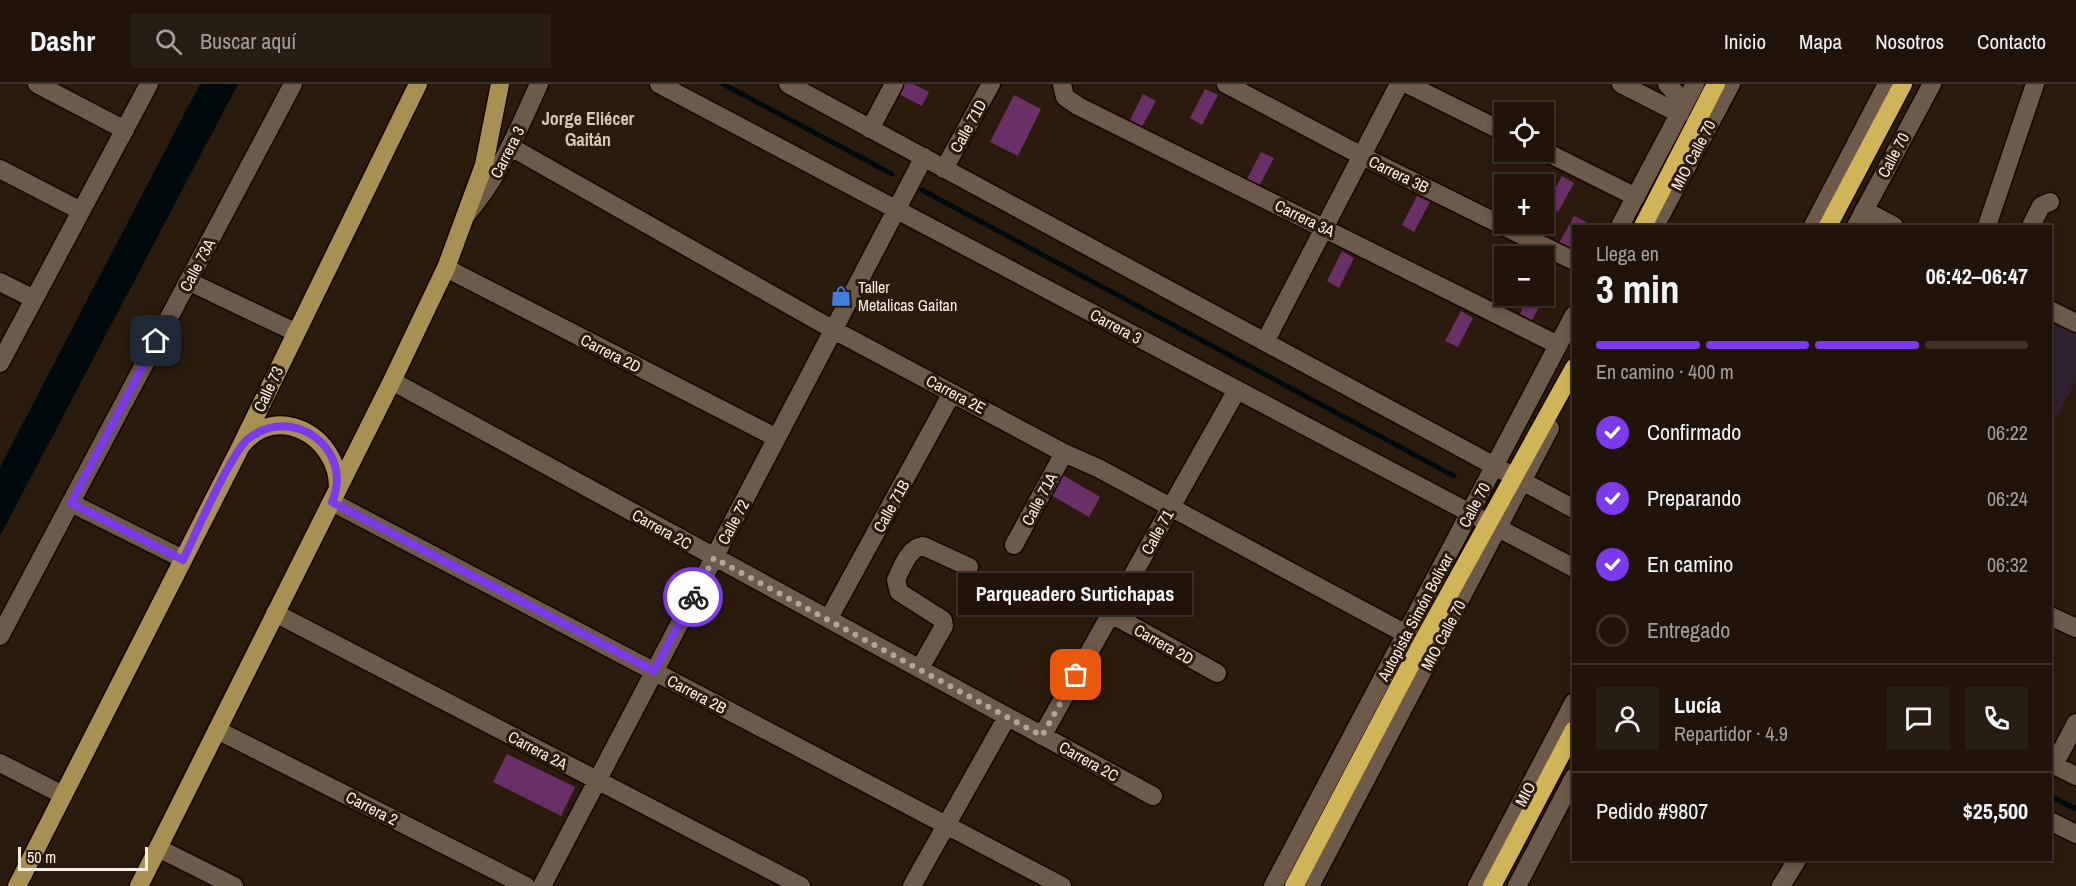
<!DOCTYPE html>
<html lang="es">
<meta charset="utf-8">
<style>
:root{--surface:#20140a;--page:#281d13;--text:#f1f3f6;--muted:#a29e9c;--line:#3d332b;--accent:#7c3aed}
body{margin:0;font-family:"Archivo Narrow",sans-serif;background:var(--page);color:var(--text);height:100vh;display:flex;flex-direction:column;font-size:22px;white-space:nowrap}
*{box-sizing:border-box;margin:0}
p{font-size:20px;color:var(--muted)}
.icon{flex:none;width:33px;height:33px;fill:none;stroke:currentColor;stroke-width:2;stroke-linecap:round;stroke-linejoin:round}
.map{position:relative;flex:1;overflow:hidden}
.details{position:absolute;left:1572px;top:141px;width:480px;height:636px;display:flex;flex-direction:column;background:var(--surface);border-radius:0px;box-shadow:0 3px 9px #0003,0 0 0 2px var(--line)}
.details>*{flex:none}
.buttons{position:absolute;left:1494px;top:18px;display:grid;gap:12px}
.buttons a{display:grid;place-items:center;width:60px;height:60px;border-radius:0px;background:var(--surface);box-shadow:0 3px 9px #0003,0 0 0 2px var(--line);font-size:30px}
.scale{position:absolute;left:18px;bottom:15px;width:130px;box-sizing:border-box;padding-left:6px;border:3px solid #faeee5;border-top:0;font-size:16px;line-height:21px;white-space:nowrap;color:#faeee5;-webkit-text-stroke:4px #2b1b0d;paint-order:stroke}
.pin{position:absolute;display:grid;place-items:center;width:51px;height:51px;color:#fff;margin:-26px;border-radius:12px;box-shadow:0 3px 9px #0006}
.courier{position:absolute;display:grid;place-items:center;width:60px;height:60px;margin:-30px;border:4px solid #7c3aed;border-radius:50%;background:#fff;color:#222;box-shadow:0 2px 8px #0007}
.bubble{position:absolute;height:42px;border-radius:0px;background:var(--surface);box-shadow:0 3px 9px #0003,0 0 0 2px var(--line);font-size:20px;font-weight:700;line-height:42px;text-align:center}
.headline em{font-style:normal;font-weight:700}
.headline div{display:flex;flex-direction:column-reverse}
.headline{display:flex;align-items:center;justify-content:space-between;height:102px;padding:0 24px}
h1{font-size:39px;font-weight:700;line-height:45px}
.bar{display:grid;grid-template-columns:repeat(4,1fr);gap:9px 6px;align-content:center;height:72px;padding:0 24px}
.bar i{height:8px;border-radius:4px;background:var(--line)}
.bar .selected{background:var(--accent)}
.bar p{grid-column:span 4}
.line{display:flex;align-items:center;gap:15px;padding:0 24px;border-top:2px solid var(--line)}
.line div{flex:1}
.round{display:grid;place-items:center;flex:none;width:63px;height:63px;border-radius:0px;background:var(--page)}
ol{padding:0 24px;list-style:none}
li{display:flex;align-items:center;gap:18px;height:66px}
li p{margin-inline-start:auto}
li .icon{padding:6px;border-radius:50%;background:var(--accent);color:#fff;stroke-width:4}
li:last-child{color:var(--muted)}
li i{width:33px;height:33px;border:3px solid var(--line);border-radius:50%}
header{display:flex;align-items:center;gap:36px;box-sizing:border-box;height:84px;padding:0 30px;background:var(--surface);border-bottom:2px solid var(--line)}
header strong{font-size:28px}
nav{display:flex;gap:33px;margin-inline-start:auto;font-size:21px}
.search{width:420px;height:54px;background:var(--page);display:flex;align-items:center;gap:15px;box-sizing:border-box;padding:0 21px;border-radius:0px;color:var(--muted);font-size:22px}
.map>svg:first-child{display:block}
.commercial{fill:#2f212d}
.water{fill:#00090b}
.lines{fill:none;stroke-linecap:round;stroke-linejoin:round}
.stream{stroke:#00090b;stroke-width:5}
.building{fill:#693068}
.minor-casing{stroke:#130600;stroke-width:21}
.major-casing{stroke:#130600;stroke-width:21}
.highway-casing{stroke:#130600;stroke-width:21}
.minor{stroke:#6c5a4a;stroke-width:18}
.major{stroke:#a79152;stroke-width:18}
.highway{stroke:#cfb558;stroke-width:18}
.done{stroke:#b2a499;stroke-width:6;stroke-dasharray:0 10.8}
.route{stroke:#7c3aed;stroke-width:8}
.labels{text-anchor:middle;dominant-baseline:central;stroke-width:6;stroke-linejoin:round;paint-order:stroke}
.street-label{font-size:16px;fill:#faeee5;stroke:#2b1b0d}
.poi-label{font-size:16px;fill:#faeee5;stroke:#2b1b0d;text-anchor:start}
.neighbourhood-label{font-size:18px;font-weight:bold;fill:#dbc5b3;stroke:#2b1b0d}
</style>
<header>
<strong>Dashr</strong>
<div class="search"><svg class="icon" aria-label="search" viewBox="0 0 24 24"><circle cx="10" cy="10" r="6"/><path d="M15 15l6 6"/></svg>Buscar aquí</div>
<nav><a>Inicio</a><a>Mapa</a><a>Nosotros</a><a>Contacto</a></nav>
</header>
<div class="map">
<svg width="2076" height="802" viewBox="0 0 2076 802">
<rect width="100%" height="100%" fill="#2b1b0d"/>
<path class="commercial" d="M2050 226 2076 239V296L2051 343Z"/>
<path class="water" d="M200 0H238L0 452V383Z"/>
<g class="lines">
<path class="stream" d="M723 0 892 90
M922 106 1454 392
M2050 712 2076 725"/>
</g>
<path class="building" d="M899 0H913L929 8 922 22 895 8Z
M1205 5 1218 11 1202 41 1190 34Z
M1143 10 1156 17 1140 46 1128 40Z
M1014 11 1041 25 1018 72 990 58Z
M1261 68 1274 74 1258 104 1246 97Z
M1562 92 1574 99 1558 128 1546 122Z
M1417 112 1430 118 1414 148 1402 141Z
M1574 132 1586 138 1584 142H1574V162L1570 168 1558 161Z
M1342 167 1354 174 1339 204 1327 197Z
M1544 205 1548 207 1532 236 1520 230 1529 212H1544Z
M1461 227 1473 234 1458 263 1445 257Z
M1061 390 1100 413 1089 433 1049 410Z
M507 670 575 703 561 732 493 698Z"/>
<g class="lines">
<g class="minor-casing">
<path id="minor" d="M37 0 125 46
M659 0 1574 484
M788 0 1574 425
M1062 0 1065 13 1078 22 1558 261
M1226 0 1362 72 1574 177
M1407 0 1504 48
M1621 0 1680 30
M1667 0 1685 19
M870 45 894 0
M511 63 832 245 1064 369 1098 384 1406 550
M1544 67 1636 113
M0 85 81 127
M944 85 991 0
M1864 126 1894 142
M466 131C500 92 518 46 539 0
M1620 142 1695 0
M1655 142 1731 0
M1813 142 1887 0
M1856 142 1932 0
M1987 142 2035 0
M2031 142 2041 122 2050 118
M446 184 777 354
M188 197 295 248
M0 198 34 215
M2050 226 2076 239
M1265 258 1399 0
M0 279 149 0
M392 297 1153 712
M332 418 1062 802
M71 419 183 475
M1014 461 1064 369
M275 529 801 802
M1111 530 1217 589
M2050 532 2076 544
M829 534 952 309
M0 552 293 0
M920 584 944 542 943 536 899 508 896 496C902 484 908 464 923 462L969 483
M217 646 526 802
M1042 652 1237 306
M0 679 63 711
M2050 679 2076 692
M2054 681 2076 639
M2050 737 2076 750
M158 764 234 802
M542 802 924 73
M912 802 1007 633
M1273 802 1574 231
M1310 802 1550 344
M1477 802 1574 618
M1517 802 1574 693
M1781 802 1797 776"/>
</g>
<g class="major-casing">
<path id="major" d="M242 361C277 317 339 353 338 404
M17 802 240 364 418 0
M139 802 392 297 446 184 484 81 500 0"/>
</g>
<g class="highway-casing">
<path id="highway" d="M1643 142 1716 0
M1828 142 1903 0
M1294 802 1422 559 1574 284
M1492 802 1574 646"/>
</g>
<use href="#minor" class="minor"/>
<use href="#major" class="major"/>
<use href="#highway" class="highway"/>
</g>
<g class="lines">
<path class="done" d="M693 513 714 474 1042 652 1076 591"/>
<path class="route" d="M156 257 71 419 183 476C195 451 231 369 248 355 292 319 355 365 332 418L654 587 693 513"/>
</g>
<defs>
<g id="shop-bare" transform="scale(1.62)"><path d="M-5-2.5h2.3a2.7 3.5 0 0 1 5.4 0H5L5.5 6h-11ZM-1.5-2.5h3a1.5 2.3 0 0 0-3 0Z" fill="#3f7fe0" stroke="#2b1b0d" stroke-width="2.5" paint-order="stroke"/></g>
</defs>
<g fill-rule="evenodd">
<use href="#shop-bare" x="841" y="212"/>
</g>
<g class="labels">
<g class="street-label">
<text transform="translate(968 42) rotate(-61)">Calle 71D</text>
<text transform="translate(507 68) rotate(-63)">Carrera 3</text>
<text transform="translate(1693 71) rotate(-62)">MIO Calle 70</text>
<text transform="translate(1893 71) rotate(-62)">Calle 70</text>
<text transform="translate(1399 90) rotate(26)">Carrera 3B</text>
<text transform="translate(1305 134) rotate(26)">Carrera 3A</text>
<text transform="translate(197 181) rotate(-62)">Calle 73A</text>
<text transform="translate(1116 242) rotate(28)">Carrera 3</text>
<text transform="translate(611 269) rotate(27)">Carrera 2D</text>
<text transform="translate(268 305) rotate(-65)">Calle 73</text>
<text transform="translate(956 310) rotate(28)">Carrera 2E</text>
<text transform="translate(1039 415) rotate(-62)">Calle 71A</text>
<text transform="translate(1474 421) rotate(-62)">Calle 70</text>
<text transform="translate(891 422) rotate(-61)">Calle 71B</text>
<text transform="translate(733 438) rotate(-62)">Calle 72</text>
<text transform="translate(662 445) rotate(29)">Carrera 2C</text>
<text transform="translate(1157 448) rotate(-61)">Calle 71</text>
<text transform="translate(1415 533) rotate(-62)">Autopista Simón Bolívar</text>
<text transform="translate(1443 551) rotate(-62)">MIO Calle 70</text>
<text transform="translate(1164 560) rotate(29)">Carrera 2D</text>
<text transform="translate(697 610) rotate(28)">Carrera 2B</text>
<text transform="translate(538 666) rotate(28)">Carrera 2A</text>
<text transform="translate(1089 677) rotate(29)">Carrera 2C</text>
<text transform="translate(1525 710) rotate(-62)">MIO</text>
<text transform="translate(372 724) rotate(27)">Carrera 2</text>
</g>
<g class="poi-label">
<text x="858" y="203">Taller<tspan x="858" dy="18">Metalicas Gaitan</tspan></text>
</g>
<g class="neighbourhood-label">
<text x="588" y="34">Jorge Eliécer<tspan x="588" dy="21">Gaitán</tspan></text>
</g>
</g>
</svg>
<div class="buttons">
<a><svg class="icon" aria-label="locate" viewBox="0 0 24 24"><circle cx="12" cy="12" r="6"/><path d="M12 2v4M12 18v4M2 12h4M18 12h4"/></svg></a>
<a>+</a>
<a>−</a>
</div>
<div class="scale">50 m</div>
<div class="pin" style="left:1076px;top:591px;background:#ea580c"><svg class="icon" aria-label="bag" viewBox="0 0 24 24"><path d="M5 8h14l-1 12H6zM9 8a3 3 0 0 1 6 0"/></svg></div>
<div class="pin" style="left:156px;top:257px;background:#1f2937"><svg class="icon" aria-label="home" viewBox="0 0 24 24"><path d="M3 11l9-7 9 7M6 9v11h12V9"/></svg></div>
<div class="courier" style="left:693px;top:513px"><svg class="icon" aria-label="bike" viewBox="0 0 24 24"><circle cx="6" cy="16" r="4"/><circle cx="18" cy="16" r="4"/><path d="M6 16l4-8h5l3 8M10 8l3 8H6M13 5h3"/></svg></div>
<div class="bubble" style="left:958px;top:489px;width:234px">Parqueadero Surtichapas</div>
<section class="details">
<div class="headline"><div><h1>3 min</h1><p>Llega en</p></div><em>06:42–06:47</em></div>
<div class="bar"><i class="selected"></i><i class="selected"></i><i class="selected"></i><i></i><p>En camino · 400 m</p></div>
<ol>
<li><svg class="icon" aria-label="check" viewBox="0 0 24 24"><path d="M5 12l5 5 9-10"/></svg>Confirmado<p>06:22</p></li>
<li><svg class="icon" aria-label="check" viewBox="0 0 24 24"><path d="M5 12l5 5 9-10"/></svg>Preparando<p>06:24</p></li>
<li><svg class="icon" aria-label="check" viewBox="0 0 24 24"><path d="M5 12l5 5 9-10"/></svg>En camino<p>06:32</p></li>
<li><i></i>Entregado</li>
</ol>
<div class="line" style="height:108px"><a class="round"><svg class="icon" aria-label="person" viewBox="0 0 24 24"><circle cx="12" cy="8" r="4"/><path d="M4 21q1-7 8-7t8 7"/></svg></a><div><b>Lucía</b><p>Repartidor · 4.9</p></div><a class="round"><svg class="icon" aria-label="chat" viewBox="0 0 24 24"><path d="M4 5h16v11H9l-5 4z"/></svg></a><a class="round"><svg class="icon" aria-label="phone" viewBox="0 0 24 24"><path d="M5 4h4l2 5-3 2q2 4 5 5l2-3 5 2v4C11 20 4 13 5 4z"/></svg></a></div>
<div class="line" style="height:78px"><div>Pedido #9807</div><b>$25,500</b></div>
</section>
</div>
